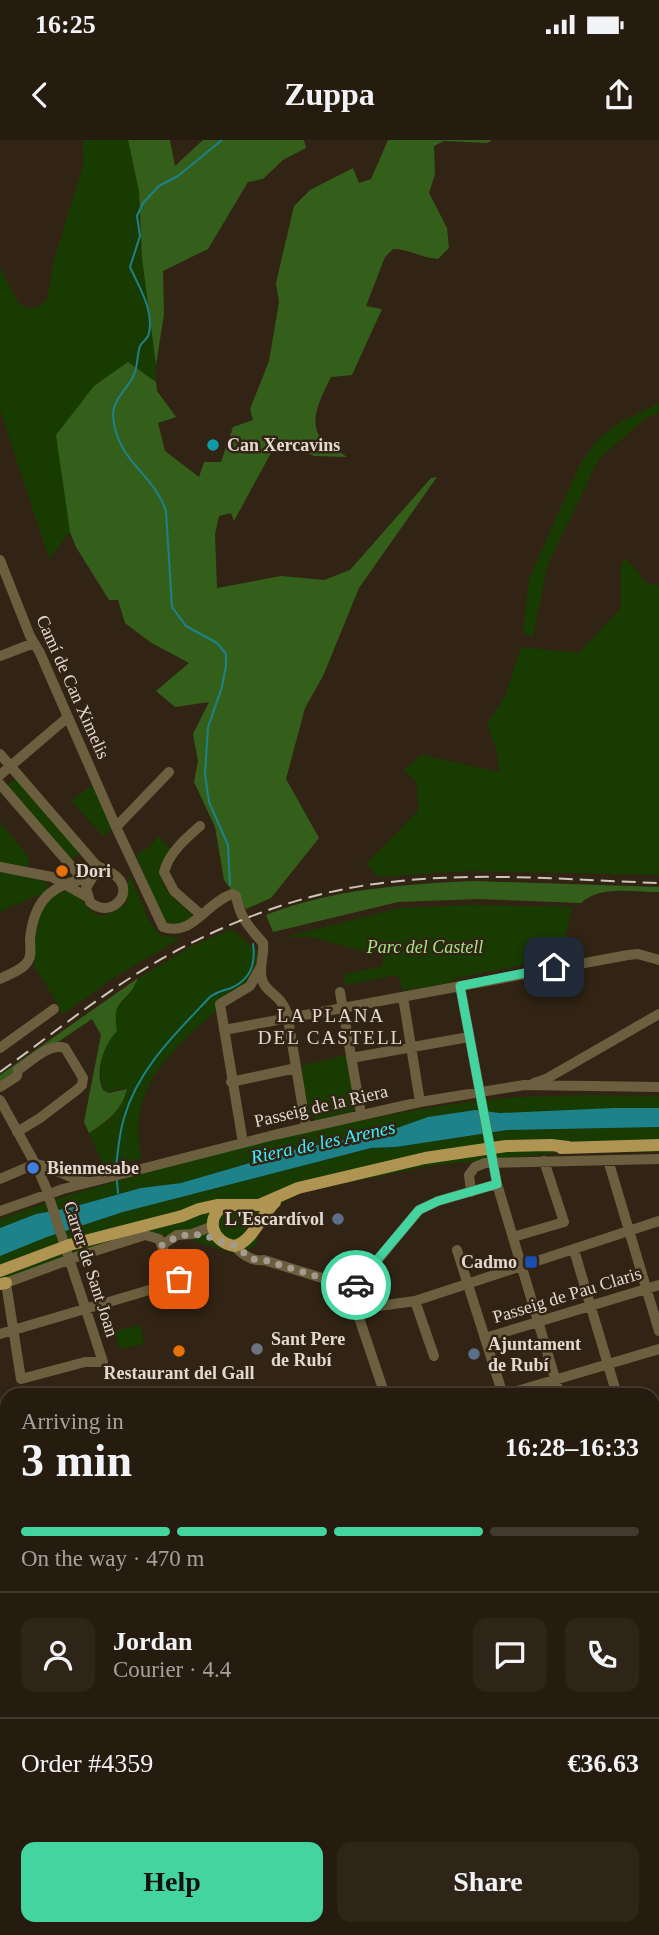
<!DOCTYPE html>
<meta charset="utf-8">
<style>
:root{--surface:#261b0f;--page:#2e2418;--text:#f1f3f6;--muted:#a4a19e;--line:#42392f;--accent:#43d4a0}
body{margin:0;font-family:Georgia,serif;background:var(--page);color:var(--text);height:100vh;display:flex;flex-direction:column;font-size:26px;white-space:nowrap}
*{box-sizing:border-box;margin:0}
p{font-size:23px;color:var(--muted)}
.icon{flex:none;width:38px;height:38px;fill:none;stroke:currentColor;stroke-width:2;stroke-linecap:round;stroke-linejoin:round}
.map{position:relative;flex:1;overflow:hidden}
.drawer{position:absolute;left:0px;top:1248px;width:660px;height:548px;display:flex;flex-direction:column;background:var(--surface);border-radius:21px 21px 0 0;box-shadow:0 4px 10px #0003,0 0 0 2px var(--line)}
.drawer>*{flex:none}
.pin{position:absolute;display:grid;place-items:center;width:60px;height:60px;color:#fff;margin:-30px;border-radius:14px;box-shadow:0 4px 10px #0006}
.courier{position:absolute;display:grid;place-items:center;width:70px;height:70px;margin:-35px;border:5px solid #43d4a0;border-radius:50%;background:#fff;color:#222;box-shadow:0 2px 9px #0007}
.summary em{font-style:normal;font-weight:800}
.summary div{display:flex;flex-direction:column-reverse}
.summary{display:flex;align-items:center;justify-content:space-between;height:119px;padding:0 21px}
h1{font-size:46px;font-weight:800;line-height:52px}
.bar{display:grid;grid-template-columns:repeat(4,1fr);gap:10px 7px;align-content:center;height:84px;padding:0 21px}
.bar i{height:9px;border-radius:5px;background:var(--line)}
.bar .selected{background:var(--accent)}
.bar p{grid-column:span 4}
.line{display:flex;align-items:center;gap:18px;padding:0 21px;border-top:2px solid var(--line)}
.line div{flex:1}
.round{display:grid;place-items:center;flex:none;width:74px;height:74px;border-radius:14px;background:var(--page)}
.primary-button{display:flex;gap:14px;margin-top:auto;padding:14px 21px}
.primary-button a{flex:1;height:80px;border-radius:14px;background:var(--accent);color:#111;font-size:28px;font-weight:800;line-height:80px;text-align:center}
.primary-button a+a{background:var(--page);color:var(--text)}
.status{display:flex;justify-content:space-between;align-items:center;height:49px;padding:0 35px;background:var(--surface);direction:ltr}
.status svg{height:19px;fill:currentColor}
header{display:flex;justify-content:space-between;align-items:center;height:91px;padding:0 21px;background:var(--surface);font-size:32px;font-weight:800}
.map>svg:first-child{display:block}
.education{fill:#3b282e}
.green{fill:#183b01}
.forest{fill:#345f1b}
.water{fill:#1d828a}
.lines{fill:none;stroke-linecap:round;stroke-linejoin:round}
.stream{stroke:#1d828a;stroke-width:2}
.minor{stroke:#6b5f3f;stroke-width:10}
.major{stroke:#b09552;stroke-width:12}
.rail{stroke:#cfc5bb;stroke-width:2;stroke-dasharray:14 7;stroke-linecap:butt}
.done{stroke:#a59a8e;stroke-width:7;stroke-dasharray:0 12.6}
.route{stroke:#43d4a0;stroke-width:9}
.culture-dot{fill:#0f9aa8;stroke:#322414;stroke-width:2.5}
.food-dot{fill:#e8710a;stroke:#322414;stroke-width:2.5}
.shop-dot{fill:#3f7fe0;stroke:#322414;stroke-width:2.5}
.service-dot{fill:#5c6f8a;stroke:#322414;stroke-width:2.5}
.transit-dot{fill:#1a4fb4;stroke:#322414;stroke-width:2.5}
.worship-dot{fill:#6b7280;stroke:#322414;stroke-width:2.5}
.labels{text-anchor:middle;dominant-baseline:central;stroke-width:5;stroke-linejoin:round;paint-order:stroke}
.poi-label{font-size:18px;font-weight:bold;fill:#e3d9d0;stroke:#322414;text-anchor:start}
.street-label{font-size:18px;fill:#e3d9d0;stroke:#322414}
.park-label{font-size:18px;font-style:italic;fill:#a4e386;stroke:#322414}
.neighbourhood-label{font-size:19px;letter-spacing:2px;fill:#e3d9d0;stroke:#322414}
.water-label{font-size:19px;font-style:italic;fill:#3af1ff;stroke:#322414}
</style>
<div class="status"><b>16:25</b><svg viewBox="0 0 49 12"><path d="M0 12V9h3v3zM5 12V6h3v6zM10 12V3h3v9zM15 12V0h3v12zM26 1h20v11H26zM47 4h2v5h-2z"/></svg></div>
<header><svg class="icon" aria-label="back" viewBox="0 0 24 24"><path d="M15 5l-7 7 7 7"/></svg>Zuppa<svg class="icon" aria-label="share" viewBox="0 0 24 24"><path d="M12 15V3M7 8l5-5 5 5M5 13v7h14v-7"/></svg></header>
<div class="map">
<svg width="659" height="1795" viewBox="0 0 659 1795">
<rect width="100%" height="100%" fill="#322414"/>
<path class="education" d="M181 1789H339L338 1795H183Z"/>
<path class="green" d="M82 0H128L139 51 142 119 156 225V242L128 222 56 294 70 392 49 419 0 270V127L19 164 32 169 43 164 48 156 54 120 84 22Z
M659 263V273L646 278 599 319 548 424 533 497 523 493 529 439 579 326 595 302 620 282Z
M624 418 635 428 646 444 659 445V735L469 731 378 737 366 724 418 671 417 643 403 630 422 615 499 632 497 611 487 585 506 554 521 507 579 513 621 468V426Z
M16 638 80 713 70 721 6 645Z
M92 645 112 689 103 696 71 661Z
M0 682 29 718 28 727 0 724Z
M159 696 171 710C167 717 161 724 161 732 159 749 180 764 192 774L190 779 183 785 166 783 163 779 136 715 148 708Z
M0 732 45 741 49 749 43 753 0 772Z
M130 735 149 781 160 795 181 798 113 838 62 875C58 865 53 855 47 846 43 840 38 834 35 828 27 809 39 748 68 752 92 756 86 794 126 764 128 754 126 742 130 735Z
M474 765 573 767 563 803 555 818 453 839V842L403 851 398 835 345 845 344 834 380 827 383 823V812H366L312 797H284L400 768Z
M229 790 237 793 262 815C258 823 255 832 250 839 243 851 228 860 218 869 171 911 125 949 142 1019L103 1025 89 993 109 980 125 956 124 948 106 952C96 941 102 911 109 899 112 894 113 897 116 891 118 884 112 877 115 869 120 857 133 850 138 838L192 806Z
M347 915 357 970 316 981 309 972 301 926Z
M584 955 659 956V968L500 973 475 970 432 976 380 994 301 1008 181 1043 141 1048 69 1068 36 1074 0 1088V1079C83 1048 168 1026 254 1005 338 985 424 965 509 958 534 956 559 956 584 955Z
M659 987V1012L556 1013 429 1026 299 1053 272 1070 262 1083 255 1107 234 1113 184 1098 157 1094 0 1142V1116L47 1097 123 1072 371 1008 396 1007 507 990Z
M141 1185 144 1204 120 1209 114 1191Z"/>
<path class="forest" d="M128 0H170L175 26 203 0H304L306 8 283 20 263 39 248 42 208 109 163 131 164 174 156 225 142 118 139 51Z
M388 0H492L487 3 444 1 434 6 435 34 429 53 447 88 449 108 438 119C422 118 409 109 393 109L385 117 366 166 382 169 352 235 331 237C324 252 311 273 317 291 321 303 338 310 347 317L314 316 271 296 272 311 234 381 231 373 219 376 215 394 217 448 281 436 324 440 350 430 431 338 437 337 359 448 323 536 305 568 286 639 319 698 271 758 246 769 224 740 215 687 194 642 198 621 193 594 209 562 175 567 156 551 189 523 150 502 125 483 118 460H109L76 407 70 392 56 295 94 246 128 222 156 242 157 251 176 277 158 283 165 311 199 337 204 322H221L233 287 253 280 250 269 269 221 279 162 276 143 294 66 310 50 353 28 359 43 371 39Z
M475 741 659 747V752C635 752 599 745 581 763L479 759 398 762 273 792 266 775C332 749 405 744 475 741Z
M138 838C127 866 111 856 117 891 104 904 94 932 103 950L109 953 127 949C122 971 106 982 89 993L84 982 101 895 92 879 0 941V935Z"/>
<path class="water" d="M614 968H659V987L507 990 396 1007 371 1008 123 1072 47 1097 0 1116V1088L36 1074 69 1068 141 1048 181 1043 301 1008 380 994 428 977 475 970 500 973Z"/>
<g class="lines">
<path class="stream" d="M222 0 178 36 159 46 143 63 137 76 140 96 130 127C139 147 154 170 149 193 148 199 143 201 140 206 136 218 139 229 130 242 124 251 113 262 113 275 116 322 154 333 166 371L172 467 186 486 217 503 226 514V526L222 547 208 587 205 634 209 662 228 705 230 745
M116 1027C118 1011 119 994 124 978 138 929 175 894 209 858 215 852 223 851 231 848 250 840 256 824 253 804
M117 1041 118 1053"/>
<path class="minor" d="M0 420 30 496 40 513 116 687 163 787C193 797 204 764 232 754L236 756C240 778 249 787 263 803 265 816 257 830 263 842 268 854 280 854 287 873L306 987
M0 516 34 503
M0 614 96 725C103 729 112 732 117 737 135 753 111 780 90 762L86 748 94 735 108 732
M0 635 68 577
M0 644 85 742
M200 686C185 699 169 713 164 732L174 751 200 774
M116 687 169 632
M0 727 52 737 87 757
M0 839C9 834 23 830 28 821 32 815 30 807 30 799 34 760 51 744 90 738
M460 846 497 1044 560 1255
M340 852 361 974
M403 857 420 962
M224 890 628 815 638 814 659 820
M0 908 54 869
M351 918 469 897
M231 942 296 928
M534 943 546 939 659 874
M0 947 17 936 18 930C30 922 50 902 65 908L83 938 82 945 78 949 40 978 17 992
M0 960 37 1027 46 1048 103 1222H85L21 1239 6 1143
M243 1003 220 864 250 846 260 828
M608 1020 659 1191
M35 1024C54 1026 69 1040 88 1042
M0 1039 35 1024
M471 1052 469 1035 475 1027 485 1023 659 1019
M0 1071 63 1049 274 995 420 962 524 945 659 947
M513 1097 564 1082 544 1021
M162 1105 177 1095 192 1094 213 1086
M235 1106C241 1114 253 1122 264 1120L348 1146H356L419 1070 438 1061 497 1044
M457 1110 503 1255
M574 1110 617 1255
M339 1144 337 1163 372 1167 415 1161 659 1081
M415 1161 434 1216
M355 1166 385 1255
M0 1194 163 1146 179 1139 171 1128 159 1099 145 1095 79 1116 3 1144
M485 1198 659 1145
M504 1255 659 1209
M653 1324 659 1319
M653 1360 659 1375
M653 1405 659 1406
M653 1491 659 1510
M0 1503 7 1501
M653 1532 659 1529
M0 1540 7 1538
M0 1591 7 1589
M653 1594 659 1609
M0 1653 7 1651
M653 1657 659 1661
M0 1682 7 1683
M653 1728H659
M0 1740 7 1742
M653 1748 659 1749
M653 1763 659 1764
M177 1788 179 1795
M344 1792 609 1793 616 1790
M74 1795 75 1788
M149 1795V1788"/>
<path class="major" d="M561 1008 659 1005
M225 1065C204 1078 212 1103 235 1106 253 1101 261 1075 275 1062
M0 1131 69 1105 182 1076 199 1069 217 1065H259L298 1048 425 1018 506 1006 551 1005 568 1007
M0 1144 6 1143"/>
<path class="rail" d="M0 932C57 891 112 845 174 812 244 774 321 748 400 741 486 732 573 740 659 743"/>
</g>
<g class="lines">
<path class="done" d="M179 1139 162 1105C184 1091 201 1092 224 1103 228 1105 232 1104 235 1106 246 1112 246 1121 264 1120L348 1146 356 1145"/>
<path class="route" d="M356 1145 419 1070 438 1061 497 1044 460 846 554 827"/>
</g>
<circle class="culture-dot" cx="213" cy="305" r="7"/>
<g class="food-dot">
<circle cx="62" cy="731" r="7"/>
<circle cx="179" cy="1211" r="7"/>
</g>
<circle class="shop-dot" cx="33" cy="1028" r="7"/>
<g class="service-dot">
<circle cx="338" cy="1079" r="7"/>
<circle cx="474" cy="1214" r="7"/>
</g>
<rect class="transit-dot" x="524" y="1115" width="14" height="14" rx="3.5"/>
<circle class="worship-dot" cx="257" cy="1209" r="7"/>
<g class="labels">
<g class="poi-label">
<text x="227" y="305">Can Xercavins</text>
<text x="76" y="731">Dori</text>
<text x="47" y="1028">Bienmesabe</text>
<text x="324" y="1079" text-anchor="end">L'Escardívol</text>
<text x="517" y="1122" text-anchor="end">Cadmo</text>
<text x="271" y="1199">Sant Pere<tspan x="271" dy="21">de Rubí</tspan></text>
<text x="488" y="1204">Ajuntament<tspan x="488" dy="21">de Rubí</tspan></text>
<text x="179" y="1233" text-anchor="middle">Restaurant del Gall</text>
</g>
<g class="street-label">
<text transform="translate(73 547) rotate(66)">Camí de Can Ximelis</text>
<text transform="translate(321 966) rotate(-13)">Passeig de la Riera</text>
<text transform="translate(91 1129) rotate(72)">Carrer de Sant Joan</text>
<text transform="translate(567 1155) rotate(-17)">Passeig de Pau Claris</text>
</g>
<g class="park-label">
<text x="425" y="807">Parc del Castell</text>
</g>
<g class="neighbourhood-label">
<text x="331" y="875">LA PLANA<tspan x="331" dy="22">DEL CASTELL</tspan></text>
</g>
<g class="water-label">
<text transform="translate(323 1002) rotate(-12)">Riera de les Arenes</text>
</g>
</g>
</svg>
<div class="pin" style="left:179px;top:1139px;background:#ea580c"><svg class="icon" aria-label="bag" viewBox="0 0 24 24"><path d="M5 8h14l-1 12H6zM9 8a3 3 0 0 1 6 0"/></svg></div>
<div class="pin" style="left:554px;top:827px;background:#1f2937"><svg class="icon" aria-label="home" viewBox="0 0 24 24"><path d="M3 11l9-7 9 7M6 9v11h12V9"/></svg></div>
<div class="courier" style="left:356px;top:1145px"><svg class="icon" aria-label="car" viewBox="0 0 24 24"><path d="M5 17H2v-5l4-1 3-4h7l3 4 3 1v5h-3M9 17h6M6 11h13"/><circle cx="7" cy="17" r="2"/><circle cx="17" cy="17" r="2"/></svg></div>
<section class="drawer">
<div class="summary"><div><h1>3 min</h1><p>Arriving in</p></div><em>16:28–16:33</em></div>
<div class="bar"><i class="selected"></i><i class="selected"></i><i class="selected"></i><i></i><p>On the way · 470 m</p></div>
<div class="line" style="height:126px"><a class="round"><svg class="icon" aria-label="person" viewBox="0 0 24 24"><circle cx="12" cy="8" r="4"/><path d="M4 21q1-7 8-7t8 7"/></svg></a><div><b>Jordan</b><p>Courier · 4.4</p></div><a class="round"><svg class="icon" aria-label="chat" viewBox="0 0 24 24"><path d="M4 5h16v11H9l-5 4z"/></svg></a><a class="round"><svg class="icon" aria-label="phone" viewBox="0 0 24 24"><path d="M5 4h4l2 5-3 2q2 4 5 5l2-3 5 2v4C11 20 4 13 5 4z"/></svg></a></div>
<div class="line" style="height:91px"><div>Order #4359</div><b>€36.63</b></div>
<div class="primary-button"><a>Help</a><a>Share</a></div>
</section>
</div>
